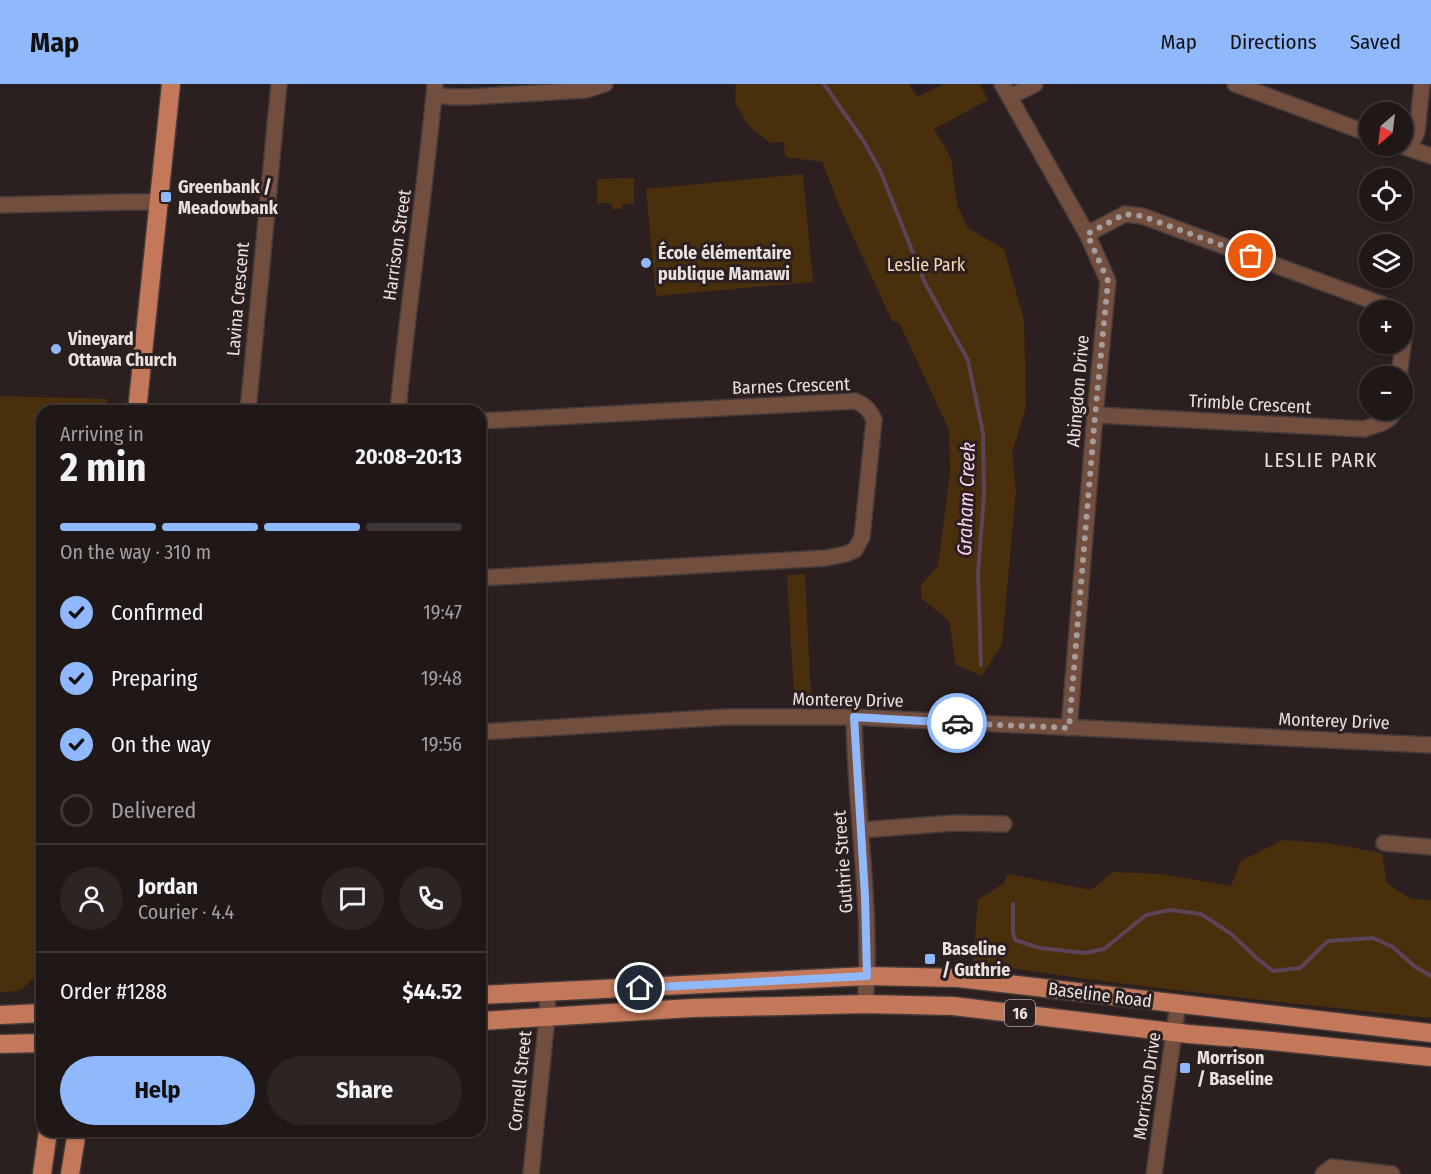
<!DOCTYPE html>
<meta charset="utf-8">
<style>
:root{--surface:#201717;--page:#2d2424;--text:#f1f3f6;--muted:#a29fa1;--line:#3d3636;--accent:#90b8fd}
body{margin:0;font-family:"Fira Sans Condensed",sans-serif;background:var(--page);color:var(--text);height:100vh;display:flex;flex-direction:column;font-size:22px;white-space:nowrap}
*{box-sizing:border-box;margin:0}
p{font-size:20px;color:var(--muted)}
.icon{flex:none;width:33px;height:33px;fill:none;stroke:currentColor;stroke-width:2;stroke-linecap:round;stroke-linejoin:round}
.map{position:relative;flex:1;overflow:hidden}
.drawer{position:absolute;left:36px;top:321px;width:450px;height:732px;display:flex;flex-direction:column;background:var(--surface);border-radius:18px;box-shadow:0 2px 4px #0004,0 0 0 2px var(--line)}
.drawer>*{flex:none}
.needle{width:39px;rotate:208deg}
.buttons{position:absolute;left:1359px;top:18px;display:grid;gap:12px}
.buttons a{display:grid;place-items:center;width:54px;height:54px;border-radius:50%;background:var(--surface);box-shadow:0 2px 4px #0004,0 0 0 2px var(--line);font-size:30px}
.pin{position:absolute;display:grid;place-items:center;width:51px;height:51px;color:#fff;margin:-26px;border:3px solid #fff;border-radius:50%;box-shadow:0 2px 6px #0007}
.courier{position:absolute;display:grid;place-items:center;width:60px;height:60px;margin:-30px;border:4px solid #90b8fd;border-radius:50%;background:#fff;color:#222;box-shadow:0 2px 8px #0007}
.overview em{font-style:normal;font-weight:700}
.overview div{display:flex;flex-direction:column-reverse}
.overview{display:flex;align-items:center;justify-content:space-between;height:102px;padding:0 24px}
h1{font-size:39px;font-weight:700;line-height:45px}
.bar{display:grid;grid-template-columns:repeat(4,1fr);gap:9px 6px;align-content:center;height:72px;padding:0 24px}
.bar i{height:8px;border-radius:4px;background:var(--line)}
.bar .current{background:var(--accent)}
.bar p{grid-column:span 4}
.line{display:flex;align-items:center;gap:15px;padding:0 24px;border-top:2px solid var(--line)}
.line div{flex:1}
.round{display:grid;place-items:center;flex:none;width:63px;height:63px;border-radius:32px;background:var(--page)}
ol{padding:0 24px;list-style:none}
li{display:flex;align-items:center;gap:18px;height:66px}
li p{margin-inline-start:auto}
li .icon{padding:6px;border-radius:50%;background:var(--accent);color:#111;stroke-width:4}
li:last-child{color:var(--muted)}
li i{width:33px;height:33px;border:3px solid var(--line);border-radius:50%}
.cta{display:flex;gap:12px;margin-top:auto;padding:12px 24px}
.cta a{flex:1;height:69px;border-radius:36px;background:var(--accent);color:#111;font-size:24px;font-weight:700;line-height:69px;text-align:center}
.cta a+a{background:var(--page);color:var(--text)}
header{display:flex;align-items:center;gap:36px;box-sizing:border-box;height:84px;padding:0 30px;background:var(--accent);color:#111}
header strong{font-size:28px}
nav{display:flex;gap:33px;margin-inline-start:auto;font-size:21px}
.map>svg:first-child{display:block}
.green{fill:#4a2f0d}
.lines{fill:none;stroke-linecap:round;stroke-linejoin:round}
.stream{stroke:#5c4458;stroke-width:4}
.minor-casing{stroke:#463a3a;stroke-width:18}
.major-casing{stroke:#463a3a;stroke-width:21}
.minor{stroke:#724e3f;stroke-width:15}
.major{stroke:#c27859;stroke-width:18}
.done{stroke:#a69d9c;stroke-width:6;stroke-dasharray:0 10.8}
.route{stroke:#90b8fd;stroke-width:8}
.poi-dot{fill:#90b8fd;stroke:#2b1f1f;stroke-width:2}
.labels{text-anchor:middle;dominant-baseline:central;stroke-width:6;stroke-linejoin:round;paint-order:stroke}
.shield{fill:#2b1f1f;stroke:#b0a7a6;stroke-width:1.5}
.shield-label{font-size:16px;font-weight:bold;fill:#e9e1e0}
.poi-label{font-size:18px;font-weight:bold;fill:#e9e1e0;stroke:#2b1f1f;text-anchor:start}
.street-label{font-size:18px;fill:#e9e1e0;stroke:#2b1f1f}
.park-label{font-size:18px;fill:#fbd8b5;stroke:#2b1f1f}
.neighbourhood-label{font-size:20px;letter-spacing:1.5px;fill:#e9e1e0;stroke:#2b1f1f}
.water-label{font-size:20px;font-style:italic;fill:#fbd4f4;stroke:#2b1f1f}
</style>
<header>
<strong>Map</strong>
<nav><a>Map</a><a>Directions</a><a>Saved</a></nav>
</header>
<div class="map">
<svg width="1431" height="1090" viewBox="0 0 1431 1090">
<rect width="100%" height="100%" fill="#2b1f1f"/>
<path class="green" d="M736 0H909L917 13 943 0H980L988 16 934 45 951 74 957 121 968 144 1004 165 1024 236 1026 323 1012 369 1016 407 1002 560 982 592 956 581 949 537 921 514V501L938 482 950 389 949 346 899 238 892 237 841 126 822 78 786 73 783 58 770 59 749 42 735 19Z
M803 90 813 198 656 212 646 105Z
M634 94V120H622V125H612L611 119H597V95Z
M0 312 107 315 106 327H42V856L38 890 21 906 0 909Z
M805 490 811 614 794 613 787 491Z
M1283 756 1327 759 1382 769 1387 799 1411 815 1431 816V934C1278 918 1125 903 973 878L978 816 1004 799 1008 790 1091 806 1113 788 1161 790 1231 802 1241 777Z"/>
<g class="lines">
<path class="stream" d="M824 0 863 56 880 86 925 199 968 276 983 349 984 411 978 489 981 581
M1013 820V849L1015 856 1040 864 1085 869 1104 865 1146 831 1170 826 1201 830 1230 849 1259 876 1273 887 1300 884 1328 857 1373 854 1393 863 1414 882 1431 892"/>
<g class="minor-casing">
<path id="minor" d="M1002 0 1087 150 1108 197 1095 331 1069 644
M1235 0 1370 50
M434 10 450 13H470L586 6 605 0
M1010 13 1035 0
M1402 62 1431 72
M1409 64 1417 48 1422 0
M0 121 126 118H158
M1087 150 1125 130 1142 132 1381 220 1391 226
M1399 292 1405 246 1402 239
M248 327 279 0
M398 327C408 218 425 109 435 0
M1095 331 1364 345C1377 340 1390 339 1395 326
M480 337 855 317C865 321 870 326 874 336L862 453 855 466 846 470 826 474 480 494
M854 633C855 729 873 824 865 920
M480 648 727 633H854L1431 661
M861 746 954 739 1004 740
M1384 759 1431 763
M531 1090 547 933 548 909
M1154 1090 1178 920
M1323 1090 1332 1083 1392 1090"/>
</g>
<g class="major-casing">
<path id="major" d="M137 327 171 0
M480 911 867 892 958 894 1431 949
M0 931 42 929
M480 937 692 924 865 920 953 922 1189 950 1261 956 1431 973
M0 960 42 959
M42 1090 48 1047
M70 1090 77 1047"/>
</g>
<use href="#minor" class="minor"/>
<use href="#major" class="major"/>
</g>
<g class="lines">
<path class="done" d="M957 639 1069 644 1095 332 1108 197 1087 150 1125 130 1142 132 1251 172"/>
<path class="route" d="M640 904 867 892 865 812 854 633 957 639"/>
</g>
<g class="poi-dot">
<rect x="160" y="107" width="12" height="12" rx="3"/>
<circle cx="646" cy="179" r="6"/>
<circle cx="56" cy="265" r="6"/>
<rect x="924" y="869" width="12" height="12" rx="3"/>
<rect x="1179" y="978" width="12" height="12" rx="3"/>
</g>
<g class="labels">
<rect class="shield" x="1005" y="916" width="30" height="26" rx="4.5"/>
<g class="shield-label">
<text x="1020" y="929">16</text>
</g>
<g class="poi-label">
<text x="178" y="103">Greenbank /<tspan x="178" dy="21">Meadowbank</tspan></text>
<text x="658" y="169">École élémentaire<tspan x="658" dy="21">publique Mamawi</tspan></text>
<text x="68" y="255">Vineyard<tspan x="68" dy="21">Ottawa Church</tspan></text>
<text x="942" y="865">Baseline<tspan x="942" dy="21">/ Guthrie</tspan></text>
<text x="1197" y="974">Morrison<tspan x="1197" dy="21">/ Baseline</tspan></text>
</g>
<g class="street-label">
<text transform="translate(397 161) rotate(-82)">Harrison Street</text>
<text transform="translate(238 215) rotate(-85)">Lavina Crescent</text>
<text transform="translate(791 302) rotate(-2)">Barnes Crescent</text>
<text transform="translate(1078 307) rotate(-85)">Abingdon Drive</text>
<text transform="translate(1250 320) rotate(3)">Trimble Crescent</text>
<text transform="translate(848 616) rotate(1)">Monterey Drive</text>
<text transform="translate(1334 637) rotate(2)">Monterey Drive</text>
<text transform="translate(843 778) rotate(-94)">Guthrie Street</text>
<text transform="translate(1100 911) rotate(7)">Baseline Road</text>
<text transform="translate(520 997) rotate(-84)">Cornell Street</text>
<text transform="translate(1147 1002) rotate(-82)">Morrison Drive</text>
</g>
<g class="park-label">
<text x="926" y="181">Leslie Park</text>
</g>
<g class="neighbourhood-label">
<text x="1321" y="376">LESLIE PARK</text>
</g>
<g class="water-label">
<text transform="translate(966 415) rotate(-88)">Graham Creek</text>
</g>
</g>
</svg>
<div class="buttons">
<a><svg class="needle" viewBox="-14 -14 28 28"><path d="M0-13l5 13h-10z" fill="#e53935"/><path d="M0 13l5-13h-10z" fill="#a29fa1"/></svg></a>
<a><svg class="icon" aria-label="locate" viewBox="0 0 24 24"><circle cx="12" cy="12" r="6"/><path d="M12 2v4M12 18v4M2 12h4M18 12h4"/></svg></a>
<a><svg class="icon" aria-label="layers" viewBox="0 0 24 24"><path d="M12 4l9 5-9 5-9-5zM3 14l9 5 9-5"/></svg></a>
<a>+</a>
<a>−</a>
</div>
<div class="pin" style="left:1251px;top:172px;background:#ea580c"><svg class="icon" aria-label="bag" viewBox="0 0 24 24"><path d="M5 8h14l-1 12H6zM9 8a3 3 0 0 1 6 0"/></svg></div>
<div class="pin" style="left:640px;top:904px;background:#1f2937"><svg class="icon" aria-label="home" viewBox="0 0 24 24"><path d="M3 11l9-7 9 7M6 9v11h12V9"/></svg></div>
<div class="courier" style="left:957px;top:639px"><svg class="icon" aria-label="car" viewBox="0 0 24 24"><path d="M5 17H2v-5l4-1 3-4h7l3 4 3 1v5h-3M9 17h6M6 11h13"/><circle cx="7" cy="17" r="2"/><circle cx="17" cy="17" r="2"/></svg></div>
<section class="drawer">
<div class="overview"><div><h1>2 min</h1><p>Arriving in</p></div><em>20:08–20:13</em></div>
<div class="bar"><i class="current"></i><i class="current"></i><i class="current"></i><i></i><p>On the way · 310 m</p></div>
<ol>
<li><svg class="icon" aria-label="check" viewBox="0 0 24 24"><path d="M5 12l5 5 9-10"/></svg>Confirmed<p>19:47</p></li>
<li><svg class="icon" aria-label="check" viewBox="0 0 24 24"><path d="M5 12l5 5 9-10"/></svg>Preparing<p>19:48</p></li>
<li><svg class="icon" aria-label="check" viewBox="0 0 24 24"><path d="M5 12l5 5 9-10"/></svg>On the way<p>19:56</p></li>
<li><i></i>Delivered</li>
</ol>
<div class="line" style="height:108px"><a class="round"><svg class="icon" aria-label="person" viewBox="0 0 24 24"><circle cx="12" cy="8" r="4"/><path d="M4 21q1-7 8-7t8 7"/></svg></a><div><b>Jordan</b><p>Courier · 4.4</p></div><a class="round"><svg class="icon" aria-label="chat" viewBox="0 0 24 24"><path d="M4 5h16v11H9l-5 4z"/></svg></a><a class="round"><svg class="icon" aria-label="phone" viewBox="0 0 24 24"><path d="M5 4h4l2 5-3 2q2 4 5 5l2-3 5 2v4C11 20 4 13 5 4z"/></svg></a></div>
<div class="line" style="height:78px"><div>Order #1288</div><b>$44.52</b></div>
<div class="cta"><a>Help</a><a>Share</a></div>
</section>
</div>
